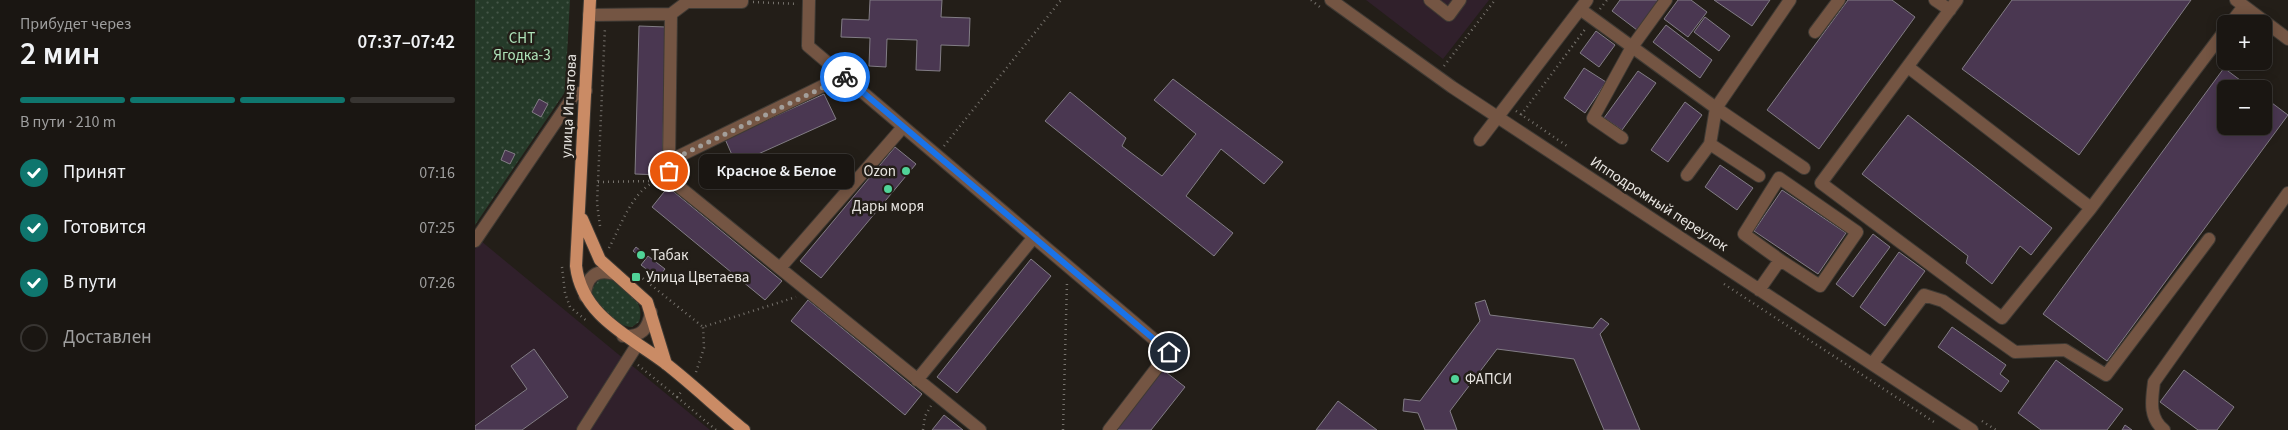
<!DOCTYPE html>
<html lang="ru">
<meta charset="utf-8">
<style>
:root{--surface:#1a1612;--page:#272320;--text:#f1f3f6;--muted:#9f9f9f;--line:#383532;--accent:#0f766e}
body{margin:0;font-family:"Source Sans 3",sans-serif;background:var(--page);color:var(--text);height:100vh;display:flex;flex-direction:column;font-size:19px;white-space:nowrap}
*{box-sizing:border-box;margin:0}
p{font-size:16px;color:var(--muted)}
.icon{flex:none;width:28px;height:28px;fill:none;stroke:currentColor;stroke-width:2;stroke-linecap:round;stroke-linejoin:round}
.map{position:relative;flex:1;overflow:hidden}
.details{display:flex;flex-direction:column;background:var(--surface);width:475px}
.details>*{flex:none}
.controls{position:absolute;left:1742px;top:15px;display:grid;gap:10px}
.controls a{display:grid;place-items:center;width:55px;height:55px;border-radius:8px;background:var(--surface);box-shadow:0 2px 12px #0003,0 0 0 1px var(--line);font-size:25px}
.pin{position:absolute;display:grid;place-items:center;width:42px;height:42px;color:#fff;margin:-21px;border:2px solid #fff;border-radius:50%;box-shadow:0 1px 5px #0007}
.courier{position:absolute;display:grid;place-items:center;width:50px;height:50px;margin:-25px;border:4px solid #1a73e8;border-radius:50%;background:#fff;color:#222;box-shadow:0 1px 6px #0007}
.bubble{position:absolute;height:35px;border-radius:8px;background:var(--surface);box-shadow:0 2px 12px #0003,0 0 0 1px var(--line);font-size:16px;font-weight:600;line-height:35px;text-align:center}
.summary em{font-style:normal;font-weight:600}
.summary div{display:flex;flex-direction:column-reverse}
.summary{display:flex;align-items:center;justify-content:space-between;height:85px;padding:0 20px}
h1{font-size:32px;font-weight:600;line-height:38px}
.bar{display:grid;grid-template-columns:repeat(4,1fr);gap:8px 5px;align-content:center;height:60px;padding:0 20px}
.bar i{height:6px;border-radius:4px;background:var(--line)}
.bar .selected{background:var(--accent)}
.bar p{grid-column:span 4}
ol{padding:0 20px;list-style:none}
li{display:flex;align-items:center;gap:15px;height:55px}
li p{margin-inline-start:auto}
li .icon{padding:5px;border-radius:50%;background:var(--accent);color:#fff;stroke-width:4}
li:last-child{color:var(--muted)}
li i{width:28px;height:28px;border:2px solid var(--line);border-radius:50%}
main{display:flex;flex:1;min-height:0}
.map>svg:first-child{display:block}
.medical{fill:#30202b}
.grass{fill:url(#grass-dots)}
.building{fill:#4a3751;stroke:#827d85}
.lines{fill:none;stroke-linecap:round;stroke-linejoin:round}
.minor-casing{stroke:#3f3a34;stroke-width:14}
.major-casing{stroke:#3f3a34;stroke-width:14}
.path{stroke:#76726c;stroke-width:2.5;stroke-dasharray:1 4;stroke-linecap:butt}
.minor{stroke:#745543;stroke-width:12}
.major{stroke:#ca8b65;stroke-width:12}
.done{stroke:#a39f9b;stroke-width:5;stroke-dasharray:0 9}
.route{stroke:#1a73e8;stroke-width:6}
.poi-dot{fill:#50d398;stroke:#231e18;stroke-width:2}
.labels{text-anchor:middle;dominant-baseline:central;stroke-width:5;stroke-linejoin:round;paint-order:stroke}
.park-label{font-size:15px;fill:#aee3b9;stroke:#231e18}
.street-label{font-size:15px;fill:#e8e5e1;stroke:#231e18}
.poi-label{font-size:15px;fill:#e8e5e1;stroke:#231e18;text-anchor:start}
</style>
<main>
<section class="details">
<div class="summary"><div><h1>2 мин</h1><p>Прибудет через</p></div><em>07:37–07:42</em></div>
<div class="bar"><i class="selected"></i><i class="selected"></i><i class="selected"></i><i></i><p>В пути · 210 m</p></div>
<ol>
<li><svg class="icon" aria-label="check" viewBox="0 0 24 24"><path d="M5 12l5 5 9-10"/></svg>Принят<p>07:16</p></li>
<li><svg class="icon" aria-label="check" viewBox="0 0 24 24"><path d="M5 12l5 5 9-10"/></svg>Готовится<p>07:25</p></li>
<li><svg class="icon" aria-label="check" viewBox="0 0 24 24"><path d="M5 12l5 5 9-10"/></svg>В пути<p>07:26</p></li>
<li><i></i>Доставлен</li>
</ol>
</section>
<div class="map">
<svg width="1813" height="430" viewBox="0 0 1813 430">
<defs>
<pattern id="grass-dots" width="8" height="8" patternUnits="userSpaceOnUse" patternTransform="scale(1.25)"><rect width="8" height="8" fill="#253a29"/><path d="M2 2h.1M6 6h.1" fill="none" stroke="#455648" stroke-width="1.8" stroke-linecap="round"/></pattern>
</defs>
<rect width="100%" height="100%" fill="#231e18"/>
<path class="medical" d="M891 0H1014L968 59Z
M6 241 235 430H0V249Z"/>
<path class="grass" d="M0 0H95L90 92 0 225Z
M125 278H136C151 291 171 300 164 322L157 327C141 327 120 305 116 290Z"/>
<path class="building" d="M395 0H467L466 17 495 18 494 46 466 45 465 71 441 70 442 40 412 39 411 67 394 66 395 38 366 37 367 19 394 20Z
M1145 0H1184L1162 30 1137 11Z
M1203 0H1216L1232 12 1213 37 1189 19Z
M1239 0H1295L1277 26Z
M1373 0H1417L1440 17 1344 149 1292 110Z
M1537 0H1716L1604 155 1487 69Z
M1230 17 1255 36 1244 51 1219 32Z
M1191 25 1237 60 1225 78 1178 42Z
M164 26 191 27 187 175 160 174Z
M1121 31 1140 45 1124 67 1105 53Z
M1109 68 1131 82 1110 113 1089 98Z
M1749 68 1777 89H1751V126H1789V97L1813 115 1632 361 1568 314Z
M1163 71 1181 83 1147 130 1129 118Z
M698 79 808 162 789 184 746 149 711 196 758 233 739 256 570 121 595 92 651 138 647 146 687 176 721 134 679 100Z
M349 94 361 119 261 164 250 139Z
M64 99 73 104 66 117 57 112Z
M1210 102 1227 115 1193 162 1176 150Z
M1433 115 1577 228 1556 255 1545 246 1517 284 1491 263 1493 256 1387 174Z
M420 147 441 164 346 278 325 261Z
M30 150 40 154 35 164 26 160Z
M1245 165 1278 188 1262 210 1230 187Z
M193 187 307 281 290 300 177 207Z
M1307 190 1371 233 1343 274 1279 231Z
M1398 234 1415 247 1378 297 1361 284Z
M161 247 171 255 168 259 158 251Z
M1424 252 1450 271 1410 326 1385 307Z
M173 256 190 269 183 278 166 265Z
M556 259 576 276 482 393 462 377Z
M333 300 447 394 430 415 316 321Z
M1010 300 1015 315 1118 328 1126 318 1134 324 1125 334 1165 430H1129L1099 359 1022 349 975 411 982 430H950L943 413 928 411 929 399 945 401 1005 321 1000 303Z
M1477 327 1531 365 1525 374 1534 381 1526 392 1463 347Z
M59 349 93 397 47 430H0V426L52 389 36 366Z
M1581 360 1648 409 1632 430H1566L1543 413Z
M687 369 710 387 676 430H640Z
M1709 370 1759 407 1742 430H1723L1685 402Z
M863 401 902 430H841Z
M469 415 488 430H457Z
M1650 425 1657 430H1647Z"/>
<g class="lines">
<g class="minor-casing">
<path id="minor" d="M334 0 333 46 694 352 634 430
M856 0 977 87 1497 430
M955 0 974 15 985 0
M1460 0 1475 10
M1482 0 1346 183 1527 318 1616 208
M1761 0 1813 39
M1105 9 1241 108 1315 0
M196 14 212 2H267V0
M114 15 196 14 194 161 196 177 202 185 505 430
M1755 24 1769 6
M1340 32 1364 0
M1433 67 1616 208 1751 29
M1147 138 1118 118 1157 47 1191 0
M1005 140 1112 0
M1235 144 1284 176
M194 161 368 76
M1212 175 1235 144 1241 108 1329 168
M0 241 99 95 111 91
M305 268 428 127
M1284 290 1305 260 1345 286 1382 232 1304 178 1269 234 1305 260
M110 296C111 277 121 268 140 274
M148 336C166 337 173 330 176 312
M1397 364 1449 295 1468 301 1540 352 1590 350 1631 375 1734 239
M442 380 559 237
M108 430 162 345
M1689 430C1673 417 1677 399 1679 382L1813 193"/>
</g>
<g class="major-casing">
<path id="major" d="M115 0 101 266C107 316 154 336 190 363 217 384 242 408 269 430
M107 219 125 260 172 302 191 364"/>
</g>
<path class="path" d="M836 0 845 7
M278 2 323 4
M1125 9 1132 0
M969 66 1020 0
M1041 111 1092 146
M1046 115 1111 28
M469 146 586 0
M123 182 178 181
M125 226 122 203 130 27
M134 248C146 226 158 187 185 180
M87 267 90 293 95 307 113 322
M160 272 228 327 321 297
M1249 284 1462 424
M163 365 202 397 206 392
M221 372 229 348 228 327
M202 397 241 430
M1507 421 1521 430
M448 430 450 416 456 406
M588 430 592 282"/>
<use href="#minor" class="minor"/>
<use href="#major" class="major"/>
</g>
<g class="lines">
<path class="done" d="M194 171V161L370 77"/>
<path class="route" d="M370 77 694 352"/>
</g>
<g class="poi-dot">
<circle cx="431" cy="171" r="5"/>
<circle cx="413" cy="189" r="5"/>
<circle cx="166" cy="255" r="5"/>
<rect x="156" y="272" width="10" height="10" rx="2.5"/>
<circle cx="980" cy="379" r="5"/>
</g>
<g class="labels">
<g class="park-label">
<text x="47" y="38">СНТ<tspan x="47" dy="17">Ягодка-3</tspan></text>
</g>
<g class="street-label">
<text transform="translate(94 106) rotate(-87)">улица Игнатова</text>
<text transform="translate(1184 204) rotate(33)">Ипподромный переулок</text>
</g>
<g class="poi-label">
<text x="421" y="171" text-anchor="end">Ozon</text>
<text x="413" y="206" text-anchor="middle">Дары моря</text>
<text x="176" y="255">Табак</text>
<text x="171" y="277">Улица Цветаева</text>
<text x="990" y="379">ФАПСИ</text>
</g>
</g>
</svg>
<div class="controls">
<a>+</a>
<a>−</a>
</div>
<div class="pin" style="left:194px;top:171px;background:#ea580c"><svg class="icon" aria-label="bag" viewBox="0 0 24 24"><path d="M5 8h14l-1 12H6zM9 8a3 3 0 0 1 6 0"/></svg></div>
<div class="pin" style="left:694px;top:352px;background:#1f2937"><svg class="icon" aria-label="home" viewBox="0 0 24 24"><path d="M3 11l9-7 9 7M6 9v11h12V9"/></svg></div>
<div class="courier" style="left:370px;top:77px"><svg class="icon" aria-label="bike" viewBox="0 0 24 24"><circle cx="6" cy="16" r="4"/><circle cx="18" cy="16" r="4"/><path d="M6 16l4-8h5l3 8M10 8l3 8H6M13 5h3"/></svg></div>
<div class="bubble" style="left:224px;top:154px;width:155px">Красное &amp; Белое</div>
</div>
</main>
